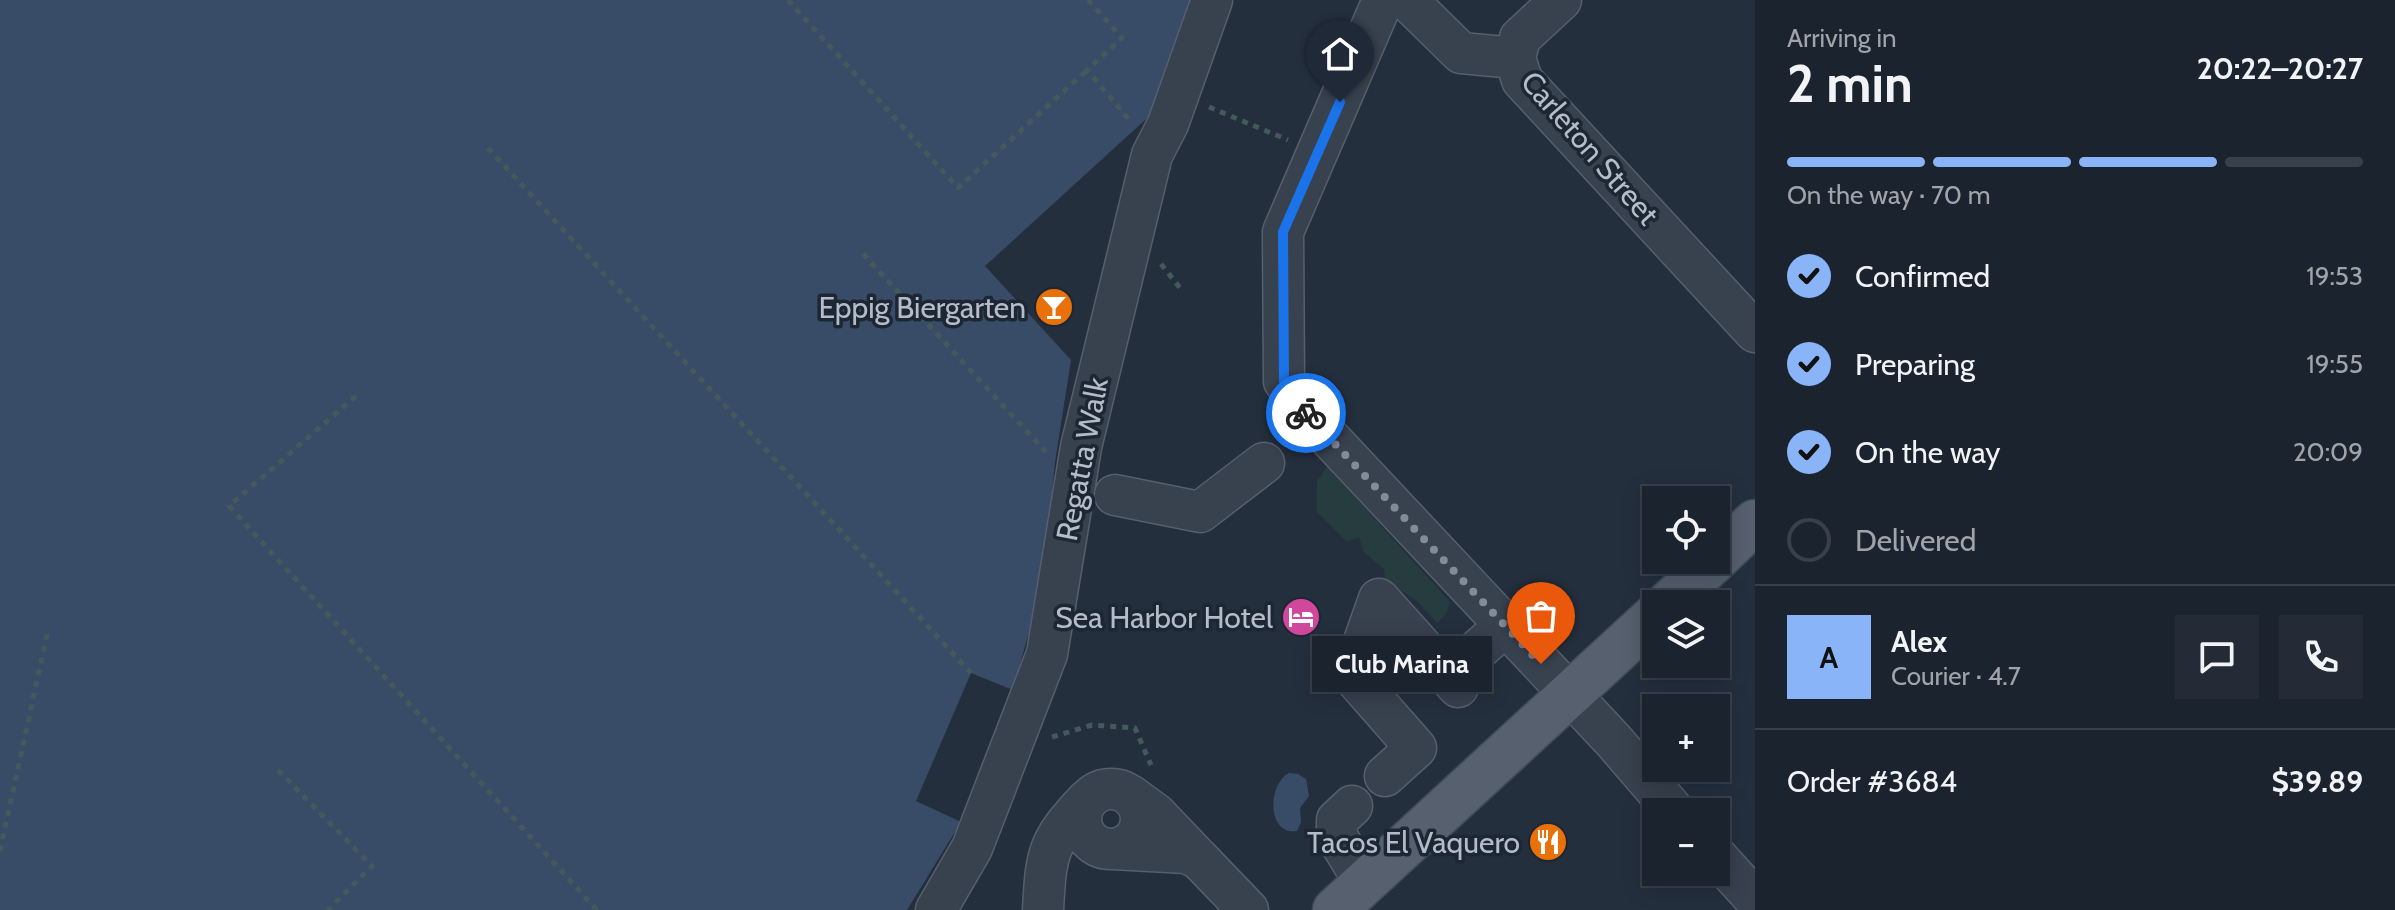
<!DOCTYPE html>
<meta charset="utf-8">
<style>
:root{--surface:#1b232e;--page:#242b36;--text:#f1f3f6;--muted:#a0a4aa;--line:#39404a;--accent:#8ab4f8}
body{margin:0;font-family:Cabin,sans-serif;background:var(--page);color:var(--text);height:100vh;display:flex;flex-direction:column;font-size:30px;white-space:nowrap}
*{box-sizing:border-box;margin:0}
p{font-size:26px;color:var(--muted)}
.icon{flex:none;width:44px;height:44px;fill:none;stroke:currentColor;stroke-width:2;stroke-linecap:round;stroke-linejoin:round}
.map{position:relative;flex:1;overflow:hidden}
.sheet{display:flex;flex-direction:column;background:var(--surface);width:640px}
.sheet>*{flex:none}
.controls{position:absolute;left:1642px;top:486px;display:grid;gap:16px}
.controls a{display:grid;place-items:center;width:88px;height:88px;border-radius:0px;background:var(--surface);box-shadow:0 4px 20px #0003,0 0 0 2px var(--line);font-size:40px}
.pin{position:absolute;display:grid;place-items:center;width:68px;height:68px;color:#fff;margin:-82px -34px;border-radius:50% 50% 50% 0;rotate:-45deg;box-shadow:0 0 8px #0007}
.pin .icon{rotate:45deg}
.courier{position:absolute;display:grid;place-items:center;width:80px;height:80px;margin:-40px;border:6px solid #1a73e8;border-radius:50%;background:#fff;color:#222;box-shadow:0 2px 10px #0007}
.bubble{position:absolute;height:56px;border-radius:0px;background:var(--surface);box-shadow:0 4px 20px #0003,0 0 0 2px var(--line);font-size:26px;font-weight:700;line-height:56px;text-align:center}
.summary em{font-style:normal;font-weight:700}
.summary div{display:flex;flex-direction:column-reverse}
.summary{display:flex;align-items:center;justify-content:space-between;height:136px;padding:0 32px}
h1{font-size:52px;font-weight:700;line-height:60px}
.bar{display:grid;grid-template-columns:repeat(4,1fr);gap:12px 8px;align-content:center;height:96px;padding:0 32px}
.bar i{height:10px;border-radius:6px;background:var(--line)}
.bar .current{background:var(--accent)}
.bar p{grid-column:span 4}
.line{display:flex;align-items:center;gap:20px;padding:0 32px;border-top:2px solid var(--line)}
.line div{flex:1}
.round{display:grid;place-items:center;flex:none;width:84px;height:84px;border-radius:0px;background:var(--page)}
ol{padding:0 32px;list-style:none}
li{display:flex;align-items:center;gap:24px;height:88px}
li p{margin-inline-start:auto}
li .icon{padding:8px;border-radius:50%;background:var(--accent);color:#111;stroke-width:4}
li:last-child{color:var(--muted)}
li i{width:44px;height:44px;border:4px solid var(--line);border-radius:50%}
main{display:flex;flex:1;min-height:0}
.map>svg:first-child{display:block}
.green{fill:#263c3f}
.water{fill:#394c67}
.lines{fill:none;stroke-linecap:round;stroke-linejoin:round}
.minor-casing{stroke:#565f6c;stroke-width:43}
.major-casing{stroke:#414a57;stroke-width:47}
.path{stroke:#44595c;stroke-width:5;stroke-dasharray:6 6;stroke-linecap:butt}
.minor{stroke:#38414e;stroke-width:40}
.major{stroke:#56606e;stroke-width:44}
.done{stroke:#828b98;stroke-width:8;stroke-dasharray:0 14.4}
.route{stroke:#1a73e8;stroke-width:10}
.labels{text-anchor:middle;dominant-baseline:central;stroke-width:7;stroke-linejoin:round;paint-order:stroke}
.street-label{font-size:30px;fill:#b4bcc9;stroke:#1d2633}
.poi-label{font-size:30px;fill:#b4bcc9;stroke:#1d2633;text-anchor:end}
</style>
<main>
<div class="map">
<svg width="1755" height="910" viewBox="0 0 1755 910">
<rect width="100%" height="100%" fill="#242f3e"/>
<path class="green" d="M1327 466 1450 602 1446 614 1437 623 1417 601 1385 580 1384 569 1363 551 1359 537 1347 542 1317 512V482Z"/>
<path class="water" d="M0 0H1194L1156 110 985 266 1071 360 1055 462 1049 522 1035 610 1013 690 971 673 916 801 961 822 907 910H0Z
M1289 773 1298 774 1306 779 1309 796 1300 808 1301 822 1297 831C1267 836 1267 784 1289 773Z"/>
<g class="lines">
<g class="minor-casing">
<path id="minor" d="M1383 0 1283 232 1284 381 1307 414 1613 740 1675 812
M1407 0 1461 53 1515 58
M1515 58 1522 80 1755 332
M1515 58 1520 38 1561 0
M1115 495 1200 512 1264 463
M1448 676 1505 626
M1385 776 1416 748 1352 675 1379 599 1458 687
M1081 819a30 30 0 1 1 60 0a30 30 0 1 1-60 0Z
M1352 806 1337 820V837L1365 883
M1114 849 1186 853 1199 859 1156 814 1130 795
M1716 856 1755 899
M1199 859 1248 910
M936 910 972 848 1047 654 1081 447 1152 155 1168 124 1212 0
M1043 910C1046 854 1047 842 1087 800"/>
</g>
<g class="major-casing">
<path id="major" d="M1716 559 1755 522
M1668 604 1715 560
M1335 910 1656 615"/>
</g>
<path class="path" d="M788 0 958 188 1087 70
M1088 0 1122 38 1087 70 1131 122
M1209 107 1288 140
M488 148 971 673
M863 254 1046 452
M1161 264 1180 288
M356 396 229 506 597 910
M1052 737 1092 725 1135 728 1151 765
M278 770 372 866 328 910
M0 851 48 630"/>
<use href="#minor" class="minor"/>
<use href="#major" class="major"/>
</g>
<g class="lines">
<path class="done" d="M1306 413 1541 664"/>
<path class="route" d="M1306 413 1284 381 1283 232 1340 102"/>
</g>
<defs>
<g id="bar-disc" transform="scale(2)"><circle r="9.5" fill="#e8710a" stroke="#1d2633"/><path d="M-6-5H6L.8 .8V4.5H3.5V6h-7V4.5H-.8V.8Z" fill="#fff"/></g>
<g id="hotel-disc" transform="scale(2)"><circle r="9.5" fill="#d1479c" stroke="#1d2633"/><path d="M-6-4.5h1.5V1H6V5H4.5V3h-9V5H-6ZM-4 0a1.8 1.8 0 1 1 3.6 0ZM.5 0V-2.5h3Q6-2.5 6 0Z" fill="#fff"/></g>
<g id="restaurant-disc" transform="scale(2)"><circle r="9.5" fill="#e8710a" stroke="#1d2633"/><path d="M-5-6h1v4h1v-4h1v4h1v-4h1v5L-1.5 .5V6h-2V.5L-5-1ZM5-6V6H3V1.5H1.5Q1.5-4 5-6Z" fill="#fff"/></g>
</defs>
<g fill-rule="evenodd">
<use href="#bar-disc" x="1054" y="307"/>
<use href="#hotel-disc" x="1301" y="617"/>
<use href="#restaurant-disc" x="1548" y="842"/>
</g>
<g class="labels">
<g class="street-label">
<text transform="translate(1590 148) rotate(49)">Carleton Street</text>
<text transform="translate(1082 459) rotate(-79)">Regatta Walk</text>
</g>
<g class="poi-label">
<text x="1026" y="307">Eppig Biergarten</text>
<text x="1273" y="617">Sea Harbor Hotel</text>
<text x="1520" y="842">Tacos El Vaquero</text>
</g>
</g>
</svg>
<div class="controls">
<a><svg class="icon" aria-label="locate" viewBox="0 0 24 24"><circle cx="12" cy="12" r="6"/><path d="M12 2v4M12 18v4M2 12h4M18 12h4"/></svg></a>
<a><svg class="icon" aria-label="layers" viewBox="0 0 24 24"><path d="M12 4l9 5-9 5-9-5zM3 14l9 5 9-5"/></svg></a>
<a>+</a>
<a>−</a>
</div>
<div class="pin" style="left:1541px;top:664px;background:#ea580c"><svg class="icon" aria-label="bag" viewBox="0 0 24 24"><path d="M5 8h14l-1 12H6zM9 8a3 3 0 0 1 6 0"/></svg></div>
<div class="pin" style="left:1340px;top:102px;background:#1f2937"><svg class="icon" aria-label="home" viewBox="0 0 24 24"><path d="M3 11l9-7 9 7M6 9v11h12V9"/></svg></div>
<div class="courier" style="left:1306px;top:413px"><svg class="icon" aria-label="bike" viewBox="0 0 24 24"><circle cx="6" cy="16" r="4"/><circle cx="18" cy="16" r="4"/><path d="M6 16l4-8h5l3 8M10 8l3 8H6M13 5h3"/></svg></div>
<div class="bubble" style="left:1312px;top:636px;width:180px">Club Marina</div>
</div>
<section class="sheet">
<div class="summary"><div><h1>2 min</h1><p>Arriving in</p></div><em>20:22–20:27</em></div>
<div class="bar"><i class="current"></i><i class="current"></i><i class="current"></i><i></i><p>On the way · 70 m</p></div>
<ol>
<li><svg class="icon" aria-label="check" viewBox="0 0 24 24"><path d="M5 12l5 5 9-10"/></svg>Confirmed<p>19:53</p></li>
<li><svg class="icon" aria-label="check" viewBox="0 0 24 24"><path d="M5 12l5 5 9-10"/></svg>Preparing<p>19:55</p></li>
<li><svg class="icon" aria-label="check" viewBox="0 0 24 24"><path d="M5 12l5 5 9-10"/></svg>On the way<p>20:09</p></li>
<li><i></i>Delivered</li>
</ol>
<div class="line" style="height:144px"><b class="round" style="background:var(--accent);color:#111">A</b><div><b>Alex</b><p>Courier · 4.7</p></div><a class="round"><svg class="icon" aria-label="chat" viewBox="0 0 24 24"><path d="M4 5h16v11H9l-5 4z"/></svg></a><a class="round"><svg class="icon" aria-label="phone" viewBox="0 0 24 24"><path d="M5 4h4l2 5-3 2q2 4 5 5l2-3 5 2v4C11 20 4 13 5 4z"/></svg></a></div>
<div class="line" style="height:104px"><div>Order #3684</div><b>$39.89</b></div>
</section>
</main>
